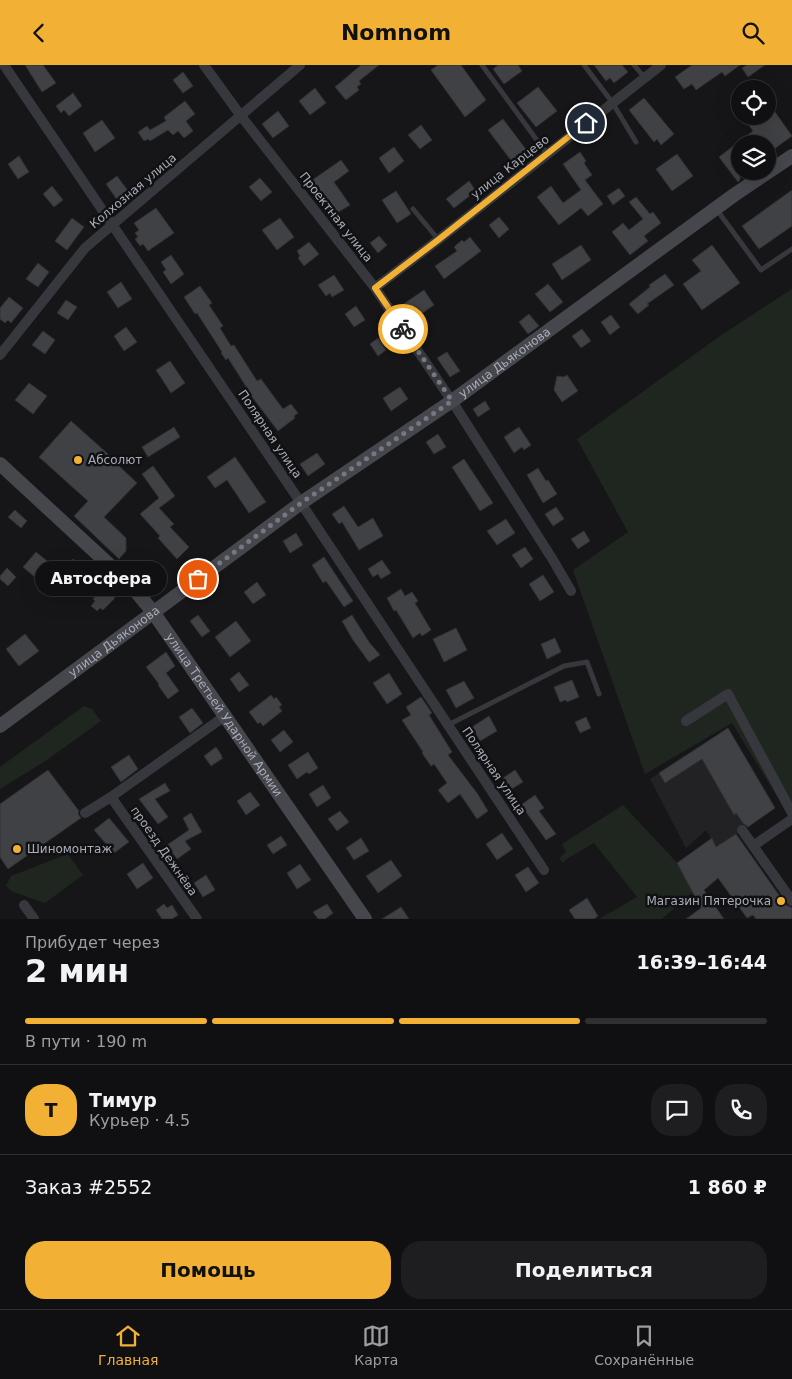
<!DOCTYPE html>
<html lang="ru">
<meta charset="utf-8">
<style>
:root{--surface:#101012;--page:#1e1e20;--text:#f1f3f6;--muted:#9c9d9f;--line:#303032;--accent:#f2b134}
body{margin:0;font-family:"DejaVu Sans",sans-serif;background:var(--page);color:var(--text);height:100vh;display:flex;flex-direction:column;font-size:19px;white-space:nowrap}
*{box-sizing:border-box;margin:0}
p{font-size:16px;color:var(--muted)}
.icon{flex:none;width:28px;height:28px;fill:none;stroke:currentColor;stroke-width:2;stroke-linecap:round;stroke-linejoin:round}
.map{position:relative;height:854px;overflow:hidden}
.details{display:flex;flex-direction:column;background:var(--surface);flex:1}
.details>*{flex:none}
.controls{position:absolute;left:731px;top:15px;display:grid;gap:10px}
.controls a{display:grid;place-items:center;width:45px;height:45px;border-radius:50%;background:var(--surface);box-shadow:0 5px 20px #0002,0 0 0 1px var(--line);font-size:25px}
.pin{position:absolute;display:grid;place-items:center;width:42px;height:42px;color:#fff;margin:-21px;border:2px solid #fff;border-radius:50%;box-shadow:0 1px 5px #0007}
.courier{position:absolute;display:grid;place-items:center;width:50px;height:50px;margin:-25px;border:4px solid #f2b134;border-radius:50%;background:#fff;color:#222;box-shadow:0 1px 6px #0007}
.bubble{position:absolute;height:35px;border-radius:18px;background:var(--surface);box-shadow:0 5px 20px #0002,0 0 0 1px var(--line);font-size:16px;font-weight:700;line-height:35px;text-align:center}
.headline em{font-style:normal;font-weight:700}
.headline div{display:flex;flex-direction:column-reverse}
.headline{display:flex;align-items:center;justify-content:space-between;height:85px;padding:0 25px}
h1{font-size:32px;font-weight:700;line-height:38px}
.bar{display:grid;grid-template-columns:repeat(4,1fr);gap:8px 5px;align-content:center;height:60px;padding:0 25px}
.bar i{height:6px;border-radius:4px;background:var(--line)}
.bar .selected{background:var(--accent)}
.bar p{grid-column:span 4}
.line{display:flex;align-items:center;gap:12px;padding:0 25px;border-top:1px solid var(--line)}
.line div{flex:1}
.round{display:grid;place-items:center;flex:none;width:52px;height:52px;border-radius:20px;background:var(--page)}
.button{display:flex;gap:10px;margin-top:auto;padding:10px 25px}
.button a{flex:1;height:58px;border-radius:20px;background:var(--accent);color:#111;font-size:20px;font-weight:700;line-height:58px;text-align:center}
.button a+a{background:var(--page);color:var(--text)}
header{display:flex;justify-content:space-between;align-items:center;height:65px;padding:0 25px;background:var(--accent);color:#111;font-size:22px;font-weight:700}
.dock{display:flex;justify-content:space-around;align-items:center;height:70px;border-top:1px solid var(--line);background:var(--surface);font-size:14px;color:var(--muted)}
.dock a{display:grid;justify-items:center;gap:2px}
.dock .selected{color:var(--accent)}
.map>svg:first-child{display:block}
.built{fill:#222225}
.green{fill:#1e261f}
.building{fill:#404145;stroke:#303034}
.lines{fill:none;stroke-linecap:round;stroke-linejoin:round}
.service{stroke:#37383d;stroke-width:5}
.minor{stroke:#37383d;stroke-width:10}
.secondary{stroke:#45474d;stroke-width:14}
.done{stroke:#757880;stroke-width:5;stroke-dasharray:0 9}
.route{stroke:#f2b134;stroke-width:6}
.poi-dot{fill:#f2b134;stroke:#111113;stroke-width:2}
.labels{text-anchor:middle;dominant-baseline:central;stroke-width:5;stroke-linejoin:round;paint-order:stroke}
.street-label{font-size:12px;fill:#a8adb8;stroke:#111113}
.poi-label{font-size:12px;fill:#a8adb8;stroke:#111113;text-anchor:start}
</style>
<header><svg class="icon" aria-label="back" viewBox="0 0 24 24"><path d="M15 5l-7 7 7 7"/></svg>Nomnom<svg class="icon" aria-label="search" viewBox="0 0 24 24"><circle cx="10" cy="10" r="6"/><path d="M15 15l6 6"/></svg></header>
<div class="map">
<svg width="792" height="854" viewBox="0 0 792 854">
<rect width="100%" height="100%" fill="#161618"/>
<path class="built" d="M728 663 775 743 716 782 706 765 686 783 650 714Z"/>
<path class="green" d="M792 224V751L786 746 732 658 645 709 573 505 628 467 577 374 720 271Z
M84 641 92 644 101 656 47 695 0 724V702Z
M623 740 682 803 694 826 662 854H599L637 832 594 778 568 793 563 798 559 793 566 787 562 779Z
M68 789 83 810 45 838 13 827 6 821 11 811Z"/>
<path class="building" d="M25 0H43L56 18 42 27Z
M361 0H379L359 16 361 19 357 22 359 25 346 35 335 22Z
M438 0H461L486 35 465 52 431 5Z
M498 0H518L522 6 504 19 493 4Z
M594 0H622L628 7 614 18 610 13 606 16Z
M692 0H740L725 11 722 7 696 25 692 19 684 24 675 12Z
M747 0H765L748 12 742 3Z
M183 7 193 21 183 28 173 15Z
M538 22 557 46 536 62 517 38Z
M315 23 326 38 310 50 299 36Z
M73 28 82 41 69 51 64 45 61 48 56 41Z
M644 33 674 69 661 80 657 74 654 77 629 45Z
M185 36 195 49 186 56 193 66 184 73 178 66 173 70 168 65 150 76 148 74 144 76 138 67 147 61 150 65 166 56 164 52Z
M768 37 792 71 770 87 768 84V79H740V115L738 117 719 92 753 66 748 59 758 51H768Z
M278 46 289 61 273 73 262 59Z
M503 54 531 91 516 102 488 65Z
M102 55 115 73 95 87 83 68Z
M421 60 432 75 420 84 408 70Z
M394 82 404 96 389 108 379 93Z
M580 87 586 96 584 98 592 110 585 115 603 139 588 151 581 143 559 160 537 132 551 121 563 138 581 125 563 99Z
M677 89 693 111 672 126 656 104Z
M19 91 29 107 18 114 8 99Z
M341 95 349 106 334 117 350 140 335 149 320 127H319L311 116Z
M117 111 129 127 118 136 106 119Z
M260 113 272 127 261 136 249 122Z
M469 116 476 126 454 143 446 134Z
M52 121 63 135 54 142 43 129Z
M619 123 625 131 613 140 607 131Z
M792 125V161L759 184 742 161Z
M396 126 411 149 397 158 382 135Z
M636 132 650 149 653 147 661 158 644 171 648 176 630 190 612 167 623 158 629 165 643 154 629 137Z
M156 143 174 168 148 186 143 179 140 181 135 174 138 172 135 168 139 165 134 158Z
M499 152 509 164 499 173 489 160Z
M72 153 84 162 67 185 55 176Z
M280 153 294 172 277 185 262 165Z
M379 171 387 180 378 188 370 178Z
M470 172 481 186 444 214 435 201 457 186 454 182 462 175 464 177Z
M309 177 319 189 304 201 298 193 300 191 297 186Z
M581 180 591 195 562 215 552 199Z
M712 180 740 218 702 245 683 219 701 206 692 195Z
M171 190 184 209 171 219 163 207 166 205 161 197Z
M38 198 49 207 38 222 26 214Z
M665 209 674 220 647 239 649 240 638 249 629 239 650 222 649 220Z
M334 210 344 225 332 232 330 228 326 231 318 220Z
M121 217 132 234 118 243 107 227Z
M548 219 563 237 550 247 535 229Z
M200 221 212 238 209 240 223 261 220 263 231 281 234 280 257 316 261 314 283 344 291 339 298 348 294 351 295 353 278 366 246 324 247 323 228 293 226 295 221 288 222 287 197 248 195 249 184 232Z
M424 225 434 240 421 249 418 244 409 250 402 240Z
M9 232 23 243 11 258 8 255 5 258 0 254V243Z
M66 235 77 242 68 255 57 248Z
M356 241 365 255 354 262 345 249Z
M529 249 539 261 528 269 519 257Z
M611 250 620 262 610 270 601 257Z
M126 262 137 277 124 286 114 271Z
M582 264 591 276 581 283 572 271Z
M43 266 55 275 45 289 32 280Z
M378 273 386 285 378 291 370 279Z
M447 287 460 306 450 312 437 293Z
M170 296 185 318 171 328 156 305Z
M567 310 578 326 562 337 554 325 557 311 564 312Z
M29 318 47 331 33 349 15 335Z
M400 322 408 334 391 346 383 333Z
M485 336 490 344 478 352 473 344Z
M71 356 117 397 116 398 137 418 104 452 126 473V486L119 494 74 451 88 436 39 392Z
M174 362 180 372 148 392 142 382Z
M519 362 531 380 524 385 522 382 514 388 504 372Z
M438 369 446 382 434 389 426 377Z
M317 388 325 399 308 411 300 399Z
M235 392 266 437 249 448 227 415 215 423 207 412Z
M464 394 493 438 480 446 452 402Z
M153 401 175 431 159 443 174 459 170 462 189 482 177 494 158 473 160 471 140 449 159 433 142 409Z
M538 403 546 416 548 415 557 429 543 438 527 410Z
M344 441 358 462 373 453 383 471 359 485 342 457 339 459 332 449Z
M556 442 564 454 553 461 545 449Z
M15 445 27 456 21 463 8 452Z
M506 454 515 468 497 480 487 466Z
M584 466 590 476 578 484 571 474Z
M296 468 303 480 290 488 283 476Z
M525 482 533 494 521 503 512 490Z
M36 487 51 499 37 514 23 502Z
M324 492 353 536 344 542 326 516 323 518 312 500Z
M73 494 85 505 75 516 63 506Z
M382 495 391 508 381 514 378 509 373 512 368 504Z
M142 497H156L164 507 134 506Z
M7 503 16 512 8 521 0 514V511Z
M543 510 554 527 540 536 529 519Z
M257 517 266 530 253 539 244 527Z
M103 522 115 533 103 545 100 543 97 546 91 541 95 536 93 534Z
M401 524 405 531 412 527 418 536 415 538 431 565 422 571 420 568 413 573 396 545 394 546 387 533Z
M198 550 210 566 202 572 190 556Z
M352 550 369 577 380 590 369 597 353 575 342 556Z
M236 556 251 576 230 592 215 572Z
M456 563 467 585 444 597 433 574Z
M25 569 39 586 19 601 6 584Z
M555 573 561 587 547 594 541 579Z
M166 587 175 601 166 608 179 626 168 634 158 620 159 619 146 602Z
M239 607 249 620 239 627 230 614Z
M389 608 402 629 387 639 373 618Z
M572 615 579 632 567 637 566 635 560 637 554 622Z
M464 616 474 633 456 643 446 625Z
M271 630 274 634 276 632 282 640 279 642 282 646 263 661 260 657 258 659 249 647Z
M421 632 432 648 429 650 452 687 448 690 477 728 488 746 477 754 460 729 448 738 438 725 447 718 434 699 431 701 422 688 423 687 402 655 411 650 406 642Z
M192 643 203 658 190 668 179 652Z
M489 651 497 666 480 676 472 662Z
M586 652 591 663 580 668 575 657Z
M728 663 775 743 748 762 743 758 736 748 734 750 702 694 665 718 659 708Z
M284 665 293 677 280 687 271 675Z
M216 682 222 691 221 692 223 693 211 701 204 691Z
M308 687 318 703 309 709 307 707 297 714 288 700Z
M129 690 138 704 121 717 111 702Z
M48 705 79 746 78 749 81 753 8 804 0 792V739Z
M515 705 523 717 510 725 503 713Z
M165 718 170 726 155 734 168 752 158 759 139 734Z
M323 720 331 733 317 742 309 729Z
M250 727 260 740 246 750 237 736Z
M535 730 544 743 539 746 556 769 546 775 521 740Z
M340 746 349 757 337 766 328 754Z
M191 748 202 767 185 776 191 784 177 794 167 780 189 765 183 753Z
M109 753 129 777 114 788 94 765Z
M502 768 513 784 497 795 486 779Z
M736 769 786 840 792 843V854H756L753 850 747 853 718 813 704 825 724 854H686L701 843 677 798 712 773 716 782Z
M281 771 287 780 273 789 267 780Z
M361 773 369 786 354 795 346 783Z
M391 795 402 811 378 828 366 811Z
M143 798 153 813 137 824 127 809Z
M300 799 311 815 297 824 287 808Z
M528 802 539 818 526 827 515 810Z
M206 810 215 825 203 832 194 818Z
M587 833 598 851 594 854H575L569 845Z
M164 839 167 843 172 840 178 850 172 854H162L156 845Z
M327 839 333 848 325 854H318L313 847Z
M401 842 409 854H382Z"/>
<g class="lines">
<path class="service" d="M482 0 547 89
M584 0 612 37 636 77
M634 0 644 12
M413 144 438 174
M717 145 761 205 792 184
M448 660 564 601 587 597 599 629"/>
<path class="minor" d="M4 0 301 438 544 805
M204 0 241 51 375 223 452 336 553 495 571 526
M375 223 438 175 661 0
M0 290 85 183 300 0
M686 656 728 629 792 748
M111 732 197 854
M85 748 111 732 225 651
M742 765 792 836
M753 781 792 754
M24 840 34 854"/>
<g class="secondary">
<path id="s1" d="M0 399 129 518 153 547 365 854"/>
<path id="s2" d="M0 661 301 438 452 336 734 130 792 91"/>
</g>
</g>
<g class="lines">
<path class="done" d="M198 514 301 438 452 336 403 264"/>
<path class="route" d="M403 264 375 223 438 175 586 58"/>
</g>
<g class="poi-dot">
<circle cx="78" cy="395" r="5"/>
<circle cx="17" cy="784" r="5"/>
<circle cx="781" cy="836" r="5"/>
</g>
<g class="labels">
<g class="street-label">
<text transform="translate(510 102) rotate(-38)">улица Карцево</text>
<text transform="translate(133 126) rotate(-40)">Колхозная улица</text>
<text transform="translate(336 152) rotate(52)">Проектная улица</text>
<text stroke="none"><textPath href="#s2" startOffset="622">улица Дьяконова</textPath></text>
<text transform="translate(270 369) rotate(56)">Полярная улица</text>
<text stroke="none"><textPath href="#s2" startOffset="142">улица Дьяконова</textPath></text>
<text stroke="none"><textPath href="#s1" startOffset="338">улица Третьей Ударной Армии</textPath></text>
<text transform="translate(494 706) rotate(56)">Полярная улица</text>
<text transform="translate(164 786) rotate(55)">проезд Дежнёва</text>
</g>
<g class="poi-label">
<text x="88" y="395">Абсолют</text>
<text x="27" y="784">Шиномонтаж</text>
<text x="771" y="836" text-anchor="end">Магазин Пятерочка</text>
</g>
</g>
</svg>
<div class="controls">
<a><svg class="icon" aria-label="locate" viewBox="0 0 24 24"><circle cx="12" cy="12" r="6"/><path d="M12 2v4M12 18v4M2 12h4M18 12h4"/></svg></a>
<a><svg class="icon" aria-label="layers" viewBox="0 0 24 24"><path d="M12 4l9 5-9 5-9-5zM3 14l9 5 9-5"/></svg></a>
</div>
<div class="pin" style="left:198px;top:514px;background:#ea580c"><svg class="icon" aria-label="bag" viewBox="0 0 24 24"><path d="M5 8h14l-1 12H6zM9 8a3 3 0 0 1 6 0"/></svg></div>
<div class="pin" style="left:586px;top:58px;background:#1f2937"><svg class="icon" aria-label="home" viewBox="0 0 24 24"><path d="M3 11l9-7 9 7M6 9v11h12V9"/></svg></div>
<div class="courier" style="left:403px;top:264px"><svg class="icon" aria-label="bike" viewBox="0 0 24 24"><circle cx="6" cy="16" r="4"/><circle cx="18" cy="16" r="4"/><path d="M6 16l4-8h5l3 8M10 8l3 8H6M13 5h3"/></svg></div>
<div class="bubble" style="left:35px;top:496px;width:132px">Автосфера</div>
</div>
<section class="details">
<div class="headline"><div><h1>2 мин</h1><p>Прибудет через</p></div><em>16:39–16:44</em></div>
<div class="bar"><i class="selected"></i><i class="selected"></i><i class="selected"></i><i></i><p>В пути · 190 m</p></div>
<div class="line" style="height:90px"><b class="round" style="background:var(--accent);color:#111">Т</b><div><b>Тимур</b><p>Курьер · 4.5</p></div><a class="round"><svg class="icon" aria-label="chat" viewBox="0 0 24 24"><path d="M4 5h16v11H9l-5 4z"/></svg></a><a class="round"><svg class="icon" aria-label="phone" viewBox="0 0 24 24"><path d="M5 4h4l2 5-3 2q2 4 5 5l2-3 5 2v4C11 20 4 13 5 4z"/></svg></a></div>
<div class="line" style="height:65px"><div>Заказ #2552</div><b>1 860 ₽</b></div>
<div class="button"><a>Помощь</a><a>Поделиться</a></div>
</section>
<nav class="dock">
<a class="selected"><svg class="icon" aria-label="home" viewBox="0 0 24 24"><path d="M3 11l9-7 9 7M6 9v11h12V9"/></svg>Главная</a>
<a><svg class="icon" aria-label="map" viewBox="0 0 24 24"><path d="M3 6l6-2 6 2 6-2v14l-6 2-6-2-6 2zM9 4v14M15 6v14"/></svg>Карта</a>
<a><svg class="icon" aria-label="saved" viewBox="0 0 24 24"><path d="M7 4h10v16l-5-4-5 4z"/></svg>Сохранённые</a>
</nav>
